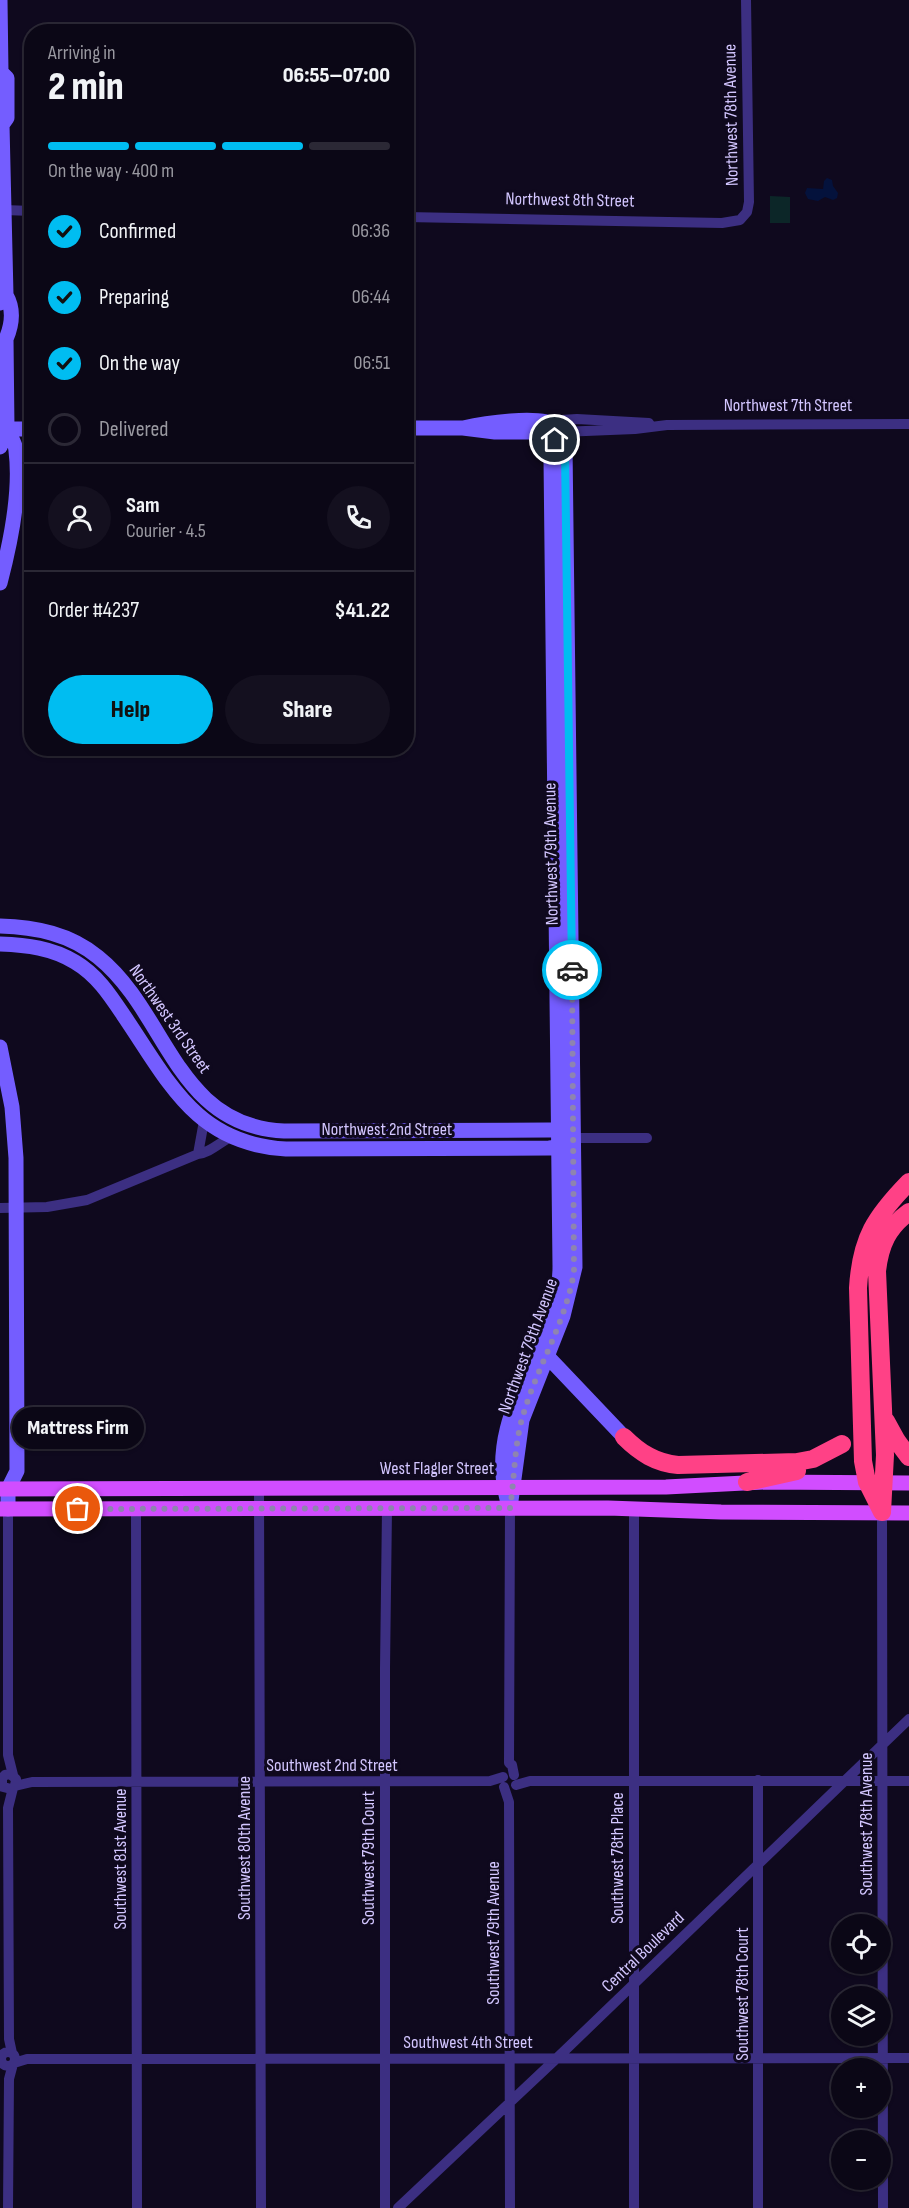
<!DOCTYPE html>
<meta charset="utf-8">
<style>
:root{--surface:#0b0716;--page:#14101f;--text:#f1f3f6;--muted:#9a99a1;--line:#2b2835;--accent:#00bdf1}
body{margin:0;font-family:"Sofia Sans Condensed",sans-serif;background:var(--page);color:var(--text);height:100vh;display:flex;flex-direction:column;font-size:22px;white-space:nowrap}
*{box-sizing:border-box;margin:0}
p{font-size:20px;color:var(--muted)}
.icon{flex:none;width:33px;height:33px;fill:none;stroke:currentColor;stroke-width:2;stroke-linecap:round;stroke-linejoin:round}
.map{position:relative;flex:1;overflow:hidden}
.details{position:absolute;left:24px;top:24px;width:390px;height:732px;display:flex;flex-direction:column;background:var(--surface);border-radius:24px;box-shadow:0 2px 4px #0004,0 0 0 2px var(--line)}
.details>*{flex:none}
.controls{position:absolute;left:831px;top:1914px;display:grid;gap:12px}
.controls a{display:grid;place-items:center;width:60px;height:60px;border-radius:50%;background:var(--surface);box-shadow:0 2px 4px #0004,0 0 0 2px var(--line);font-size:30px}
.pin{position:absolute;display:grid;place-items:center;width:51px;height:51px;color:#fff;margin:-26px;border:3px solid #fff;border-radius:50%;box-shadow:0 2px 6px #0007}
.courier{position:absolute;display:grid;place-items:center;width:60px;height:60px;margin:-30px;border:4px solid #00bdf1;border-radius:50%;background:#fff;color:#222;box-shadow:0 2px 8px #0007}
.bubble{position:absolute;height:42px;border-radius:21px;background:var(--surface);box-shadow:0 2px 4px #0004,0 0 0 2px var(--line);font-size:20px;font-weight:800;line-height:42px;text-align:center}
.summary em{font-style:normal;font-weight:800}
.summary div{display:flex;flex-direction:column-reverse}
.summary{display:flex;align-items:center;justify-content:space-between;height:102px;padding:0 24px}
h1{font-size:39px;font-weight:800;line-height:45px}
.bar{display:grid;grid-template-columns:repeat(4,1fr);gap:9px 6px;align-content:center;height:72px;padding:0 24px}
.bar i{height:8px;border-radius:4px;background:var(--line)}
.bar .selected{background:var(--accent)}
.bar p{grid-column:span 4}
.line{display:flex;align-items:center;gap:15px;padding:0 24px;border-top:2px solid var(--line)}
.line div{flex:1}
.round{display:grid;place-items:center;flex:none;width:63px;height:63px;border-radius:32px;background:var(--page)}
ol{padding:0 24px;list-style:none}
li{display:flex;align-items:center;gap:18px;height:66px}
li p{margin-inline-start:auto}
li .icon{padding:6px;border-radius:50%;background:var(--accent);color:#111;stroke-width:4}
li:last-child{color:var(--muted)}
li i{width:33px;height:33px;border:3px solid var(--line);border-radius:50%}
.primary-button{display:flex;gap:12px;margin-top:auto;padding:12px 24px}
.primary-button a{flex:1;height:69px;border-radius:36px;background:var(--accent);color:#111;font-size:24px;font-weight:800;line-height:69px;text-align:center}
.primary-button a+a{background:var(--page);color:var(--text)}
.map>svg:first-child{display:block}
.green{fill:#0c2628}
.water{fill:#04123c}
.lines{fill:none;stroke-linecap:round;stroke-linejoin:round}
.street{stroke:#3c2f82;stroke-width:10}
.secondary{stroke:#745dff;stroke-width:15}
.primary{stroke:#d14dff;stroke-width:15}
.highway{stroke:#ff4186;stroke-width:18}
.done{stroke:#8e84b0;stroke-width:6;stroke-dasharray:0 10.8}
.route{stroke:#00bdf1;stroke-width:8}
.labels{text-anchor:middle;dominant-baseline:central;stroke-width:6;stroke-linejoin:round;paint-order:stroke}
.street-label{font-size:18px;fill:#d3c6ff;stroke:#0f091e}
</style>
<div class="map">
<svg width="909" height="2208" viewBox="0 0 909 2208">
<rect width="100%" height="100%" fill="#0f091e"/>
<path class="green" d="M770 196 790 197V223H770Z"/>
<path class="water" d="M827 178 832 180 833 186 838 193 837 198 833 200 825 197 818 201 808 199 805 193 807 188 823 189 824 181Z"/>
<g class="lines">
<path class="street" d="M4 210 32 211
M406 217 722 223 740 220 747 212 749 202 746 0
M545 421 577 419 649 423
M561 432 635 429 667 425 909 424
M574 1138H647
M198 1154 204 1121
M0 1208 47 1207 87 1200 198 1154C210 1153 220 1142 231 1137
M259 1488 261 2208
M510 1508 509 1763 512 1765 514 1775
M8 1509V1755L13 1775
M634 1509V2208
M136 1510 137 2208
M882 1512 883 2208
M516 1785 530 1781H909
M0 1786 11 1789 15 1786 16 1779 10 1774 5 1775 2 1778V1786
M15 1786 32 1782 490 1781 503 1777
M504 1787 509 1802 510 2208
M1 2059a7 7 0 1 1 14 0a7 7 0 1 1-14 0Z
M12 2053 9 2039 8 1808 13 1788
M14 2063 27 2059 909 2058
M8 2208 9 2079 13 2064
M385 2208V1668L387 1509
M398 2208 557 2058 909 1719
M758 2208V1780"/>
<path class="secondary" d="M0 0 1 72
M0 74 1 72 7 78V118L2 125
M0 122 2 125 6 295
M0 303 6 295C14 309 12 325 6 339L7 429 0 447
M406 428H463L495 432H561
M463 428C481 424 541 414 556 426 562 431 564 439 565 446L575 1267 563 1316 522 1420 510 1508
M0 429H32
M0 583C10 545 21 490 16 451 16 444 10 436 7 429
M0 926C36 927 70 934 98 957 168 1013 175 1126 284 1131L548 1130H559L566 1134
M0 944C27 945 52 948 75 962 97 975 110 995 124 1016 169 1082 196 1144 286 1149L549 1148 559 1147 566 1143
M0 1047 12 1107 16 1158 17 1471 8 1489V1509
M547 1356 624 1437
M507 1499C487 1423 540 1367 557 1299 559 1288 560 1277 560 1266L551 459 556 439 561 432"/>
<path class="primary" d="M0 1489 666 1487 765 1482 909 1483
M0 1509 608 1508 721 1512 909 1513"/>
<path class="highway" d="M886 1421 897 1441 909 1457
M624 1437C640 1453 656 1463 678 1465L797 1462 813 1459 842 1444
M747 1482 797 1471
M882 1512 867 1482 863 1461 858 1288C861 1238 875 1217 909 1182
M882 1512 885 1455 877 1271C880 1245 888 1227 909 1212"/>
</g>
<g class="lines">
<path class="done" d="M78 1509 510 1508C515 1476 514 1443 524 1412 539 1363 565 1324 574 1272L572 970"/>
<path class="route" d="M555 440 561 432 565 453 572 970"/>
</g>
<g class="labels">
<g class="street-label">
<text transform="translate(731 115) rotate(-91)">Northwest 78th Avenue</text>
<text transform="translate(570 200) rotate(1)">Northwest 8th Street</text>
<text x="788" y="405">Northwest 7th Street</text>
<text transform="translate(551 854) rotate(-91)">Northwest 79th Avenue</text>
<text transform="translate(170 1019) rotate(55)">Northwest 3rd Street</text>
<text x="387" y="1129">Northwest 2nd Street</text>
<text transform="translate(528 1346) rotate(-70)">Northwest 79th Avenue</text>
<text x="437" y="1468">West Flagler Street</text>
<text x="332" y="1765">Southwest 2nd Street</text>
<text transform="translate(866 1824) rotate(-90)">Southwest 78th Avenue</text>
<text transform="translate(244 1848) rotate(-90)">Southwest 80th Avenue</text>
<text transform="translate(368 1858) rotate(-90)">Southwest 79th Court</text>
<text transform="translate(617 1858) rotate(-90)">Southwest 78th Place</text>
<text transform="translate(120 1859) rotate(-90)">Southwest 81st Avenue</text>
<text transform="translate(493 1933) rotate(-90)">Southwest 79th Avenue</text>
<text transform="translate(643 1952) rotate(-44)">Central Boulevard</text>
<text transform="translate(742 1994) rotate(-90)">Southwest 78th Court</text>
<text x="468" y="2042">Southwest 4th Street</text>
</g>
</g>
</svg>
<div class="controls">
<a><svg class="icon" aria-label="locate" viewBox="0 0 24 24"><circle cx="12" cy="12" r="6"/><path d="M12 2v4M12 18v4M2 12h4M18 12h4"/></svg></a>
<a><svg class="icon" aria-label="layers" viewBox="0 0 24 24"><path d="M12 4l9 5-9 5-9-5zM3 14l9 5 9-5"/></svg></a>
<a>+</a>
<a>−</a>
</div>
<div class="pin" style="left:78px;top:1509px;background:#ea580c"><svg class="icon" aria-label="bag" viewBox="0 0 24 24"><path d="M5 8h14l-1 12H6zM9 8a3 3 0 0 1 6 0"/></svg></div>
<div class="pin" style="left:555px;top:440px;background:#1f2937"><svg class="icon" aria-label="home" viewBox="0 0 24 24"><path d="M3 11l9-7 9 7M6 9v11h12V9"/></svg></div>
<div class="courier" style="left:572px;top:970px"><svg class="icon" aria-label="car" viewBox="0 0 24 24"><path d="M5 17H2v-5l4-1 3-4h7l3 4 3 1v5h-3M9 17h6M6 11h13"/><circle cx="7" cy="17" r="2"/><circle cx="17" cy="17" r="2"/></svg></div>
<div class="bubble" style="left:12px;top:1407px;width:132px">Mattress Firm</div>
<section class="details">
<div class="summary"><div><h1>2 min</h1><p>Arriving in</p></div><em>06:55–07:00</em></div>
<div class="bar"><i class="selected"></i><i class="selected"></i><i class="selected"></i><i></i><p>On the way · 400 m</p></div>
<ol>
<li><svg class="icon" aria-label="check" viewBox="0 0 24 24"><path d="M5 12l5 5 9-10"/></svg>Confirmed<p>06:36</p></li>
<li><svg class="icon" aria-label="check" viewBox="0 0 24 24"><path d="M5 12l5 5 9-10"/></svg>Preparing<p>06:44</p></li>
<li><svg class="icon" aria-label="check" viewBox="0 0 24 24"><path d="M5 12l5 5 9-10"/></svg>On the way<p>06:51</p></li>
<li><i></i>Delivered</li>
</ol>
<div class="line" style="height:108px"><a class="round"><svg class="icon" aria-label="person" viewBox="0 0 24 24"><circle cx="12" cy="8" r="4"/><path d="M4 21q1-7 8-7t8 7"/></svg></a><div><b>Sam</b><p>Courier · 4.5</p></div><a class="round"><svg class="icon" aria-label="phone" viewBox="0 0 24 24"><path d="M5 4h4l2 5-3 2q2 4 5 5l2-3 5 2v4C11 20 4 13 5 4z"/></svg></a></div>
<div class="line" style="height:78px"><div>Order #4237</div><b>$41.22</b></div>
<div class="primary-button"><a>Help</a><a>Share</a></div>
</section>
</div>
